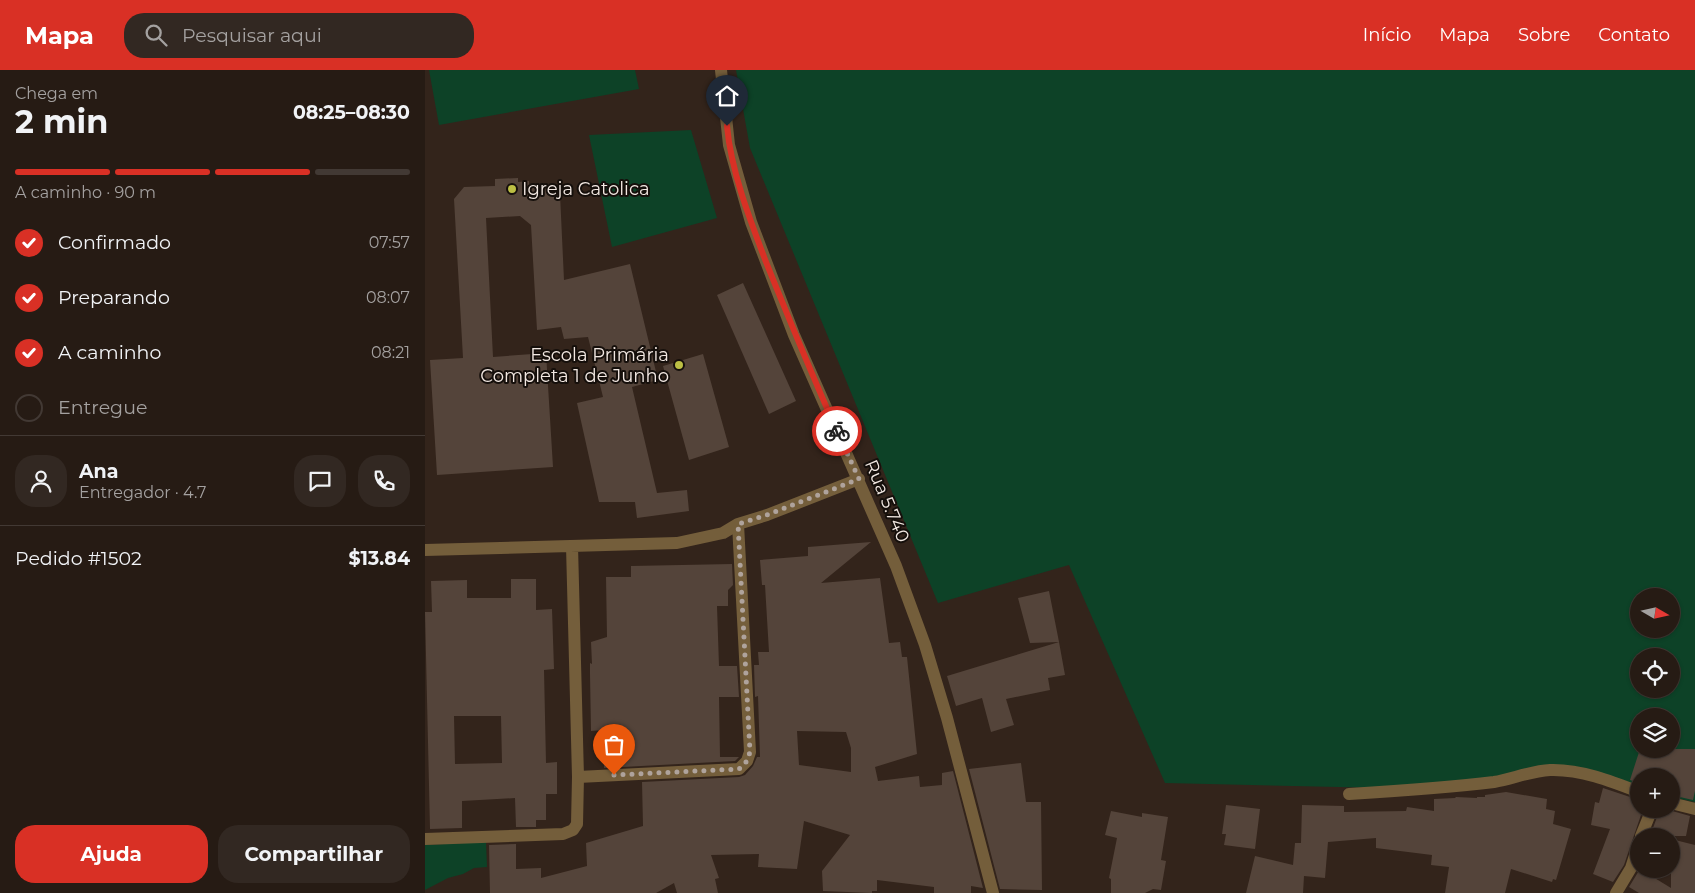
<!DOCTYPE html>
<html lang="pt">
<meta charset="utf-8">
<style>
:root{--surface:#261b14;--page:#322822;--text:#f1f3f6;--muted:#a4a1a0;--line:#423934;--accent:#d93025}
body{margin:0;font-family:Montserrat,sans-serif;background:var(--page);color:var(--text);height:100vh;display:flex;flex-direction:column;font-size:19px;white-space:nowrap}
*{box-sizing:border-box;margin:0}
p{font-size:16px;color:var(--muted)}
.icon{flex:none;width:28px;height:28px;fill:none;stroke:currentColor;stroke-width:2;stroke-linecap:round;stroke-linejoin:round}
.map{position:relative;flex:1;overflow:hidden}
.drawer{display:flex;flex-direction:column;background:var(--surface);width:425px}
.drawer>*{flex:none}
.needle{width:32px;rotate:99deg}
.controls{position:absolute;left:1205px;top:518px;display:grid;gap:10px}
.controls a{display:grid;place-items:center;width:50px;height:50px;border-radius:50%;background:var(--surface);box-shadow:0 1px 4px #0004,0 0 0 1px var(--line);font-size:25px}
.pin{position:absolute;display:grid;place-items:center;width:42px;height:42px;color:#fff;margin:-51px -21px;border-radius:50% 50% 50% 0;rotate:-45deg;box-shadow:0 0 5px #0007}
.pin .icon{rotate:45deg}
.courier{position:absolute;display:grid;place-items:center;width:50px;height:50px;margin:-25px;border:4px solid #d93025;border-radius:50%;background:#fff;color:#222;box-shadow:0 1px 6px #0007}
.head em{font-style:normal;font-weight:700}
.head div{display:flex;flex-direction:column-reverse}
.head{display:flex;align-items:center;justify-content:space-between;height:85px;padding:0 15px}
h1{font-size:32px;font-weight:700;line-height:38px}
.bar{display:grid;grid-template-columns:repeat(4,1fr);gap:8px 5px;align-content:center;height:60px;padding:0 15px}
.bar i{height:6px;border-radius:4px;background:var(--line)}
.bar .on{background:var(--accent)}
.bar p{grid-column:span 4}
.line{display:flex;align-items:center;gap:12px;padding:0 15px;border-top:1px solid var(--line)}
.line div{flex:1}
.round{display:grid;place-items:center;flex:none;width:52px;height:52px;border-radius:20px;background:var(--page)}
ol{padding:0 15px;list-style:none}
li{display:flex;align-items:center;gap:15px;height:55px}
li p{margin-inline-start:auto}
li .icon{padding:5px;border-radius:50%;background:var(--accent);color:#fff;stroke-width:4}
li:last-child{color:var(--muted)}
li i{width:28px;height:28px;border:2px solid var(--line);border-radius:50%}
.action{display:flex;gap:10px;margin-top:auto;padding:10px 15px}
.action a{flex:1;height:58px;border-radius:20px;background:var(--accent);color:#fff;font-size:20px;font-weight:700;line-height:58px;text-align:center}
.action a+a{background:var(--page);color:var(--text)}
header{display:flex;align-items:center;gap:30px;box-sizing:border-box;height:70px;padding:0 25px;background:var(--accent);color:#fff}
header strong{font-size:24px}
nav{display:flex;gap:28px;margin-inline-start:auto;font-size:18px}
.search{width:350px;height:45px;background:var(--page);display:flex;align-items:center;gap:12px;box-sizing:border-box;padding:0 18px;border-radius:20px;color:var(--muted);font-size:19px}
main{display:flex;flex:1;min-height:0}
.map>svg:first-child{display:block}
.green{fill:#0d4227;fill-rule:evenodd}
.building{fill:#54443a;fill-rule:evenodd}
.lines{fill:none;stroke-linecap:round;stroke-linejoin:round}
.minor{stroke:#745e3b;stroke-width:12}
.done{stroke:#afa39c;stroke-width:5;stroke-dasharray:0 9}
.route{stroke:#d93025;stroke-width:6}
.poi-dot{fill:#bcbf44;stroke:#150f0b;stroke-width:2}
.labels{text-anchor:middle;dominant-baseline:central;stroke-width:4;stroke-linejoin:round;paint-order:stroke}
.poi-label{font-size:18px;fill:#f2e8e2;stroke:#150f0b;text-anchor:start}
.street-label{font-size:18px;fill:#f2e8e2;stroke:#150f0b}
</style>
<header>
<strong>Mapa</strong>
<div class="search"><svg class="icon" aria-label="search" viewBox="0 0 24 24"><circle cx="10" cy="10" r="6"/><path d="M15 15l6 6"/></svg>Pesquisar aqui</div>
<nav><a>Início</a><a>Mapa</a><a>Sobre</a><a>Contato</a></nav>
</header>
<main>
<section class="drawer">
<div class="head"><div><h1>2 min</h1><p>Chega em</p></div><em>08:25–08:30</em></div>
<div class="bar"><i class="on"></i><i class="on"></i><i class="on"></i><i></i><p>A caminho · 90 m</p></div>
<ol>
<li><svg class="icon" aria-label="check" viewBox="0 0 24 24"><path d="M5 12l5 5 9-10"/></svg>Confirmado<p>07:57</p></li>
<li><svg class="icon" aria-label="check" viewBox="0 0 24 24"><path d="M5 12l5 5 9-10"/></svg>Preparando<p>08:07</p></li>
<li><svg class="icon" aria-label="check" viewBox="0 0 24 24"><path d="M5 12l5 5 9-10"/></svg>A caminho<p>08:21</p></li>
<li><i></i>Entregue</li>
</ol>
<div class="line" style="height:90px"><a class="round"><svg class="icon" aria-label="person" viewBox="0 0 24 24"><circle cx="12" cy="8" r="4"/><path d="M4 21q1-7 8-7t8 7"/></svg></a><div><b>Ana</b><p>Entregador · 4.7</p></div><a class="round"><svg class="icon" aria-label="chat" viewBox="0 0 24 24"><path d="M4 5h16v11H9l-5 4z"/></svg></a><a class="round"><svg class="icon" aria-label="phone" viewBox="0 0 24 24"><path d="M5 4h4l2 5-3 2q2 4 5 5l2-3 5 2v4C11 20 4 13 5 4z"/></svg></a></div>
<div class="line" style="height:65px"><div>Pedido #1502</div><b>$13.84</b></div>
<div class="action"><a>Ajuda</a><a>Compartilhar</a></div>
</section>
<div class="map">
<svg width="1270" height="823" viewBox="0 0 1270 823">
<rect width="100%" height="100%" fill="#33241b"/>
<path class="green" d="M4 0H210L214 19 14 55Z
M311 0H1270V732L1246 727V706H1214V717L1174 704 1071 707 959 718 740 713 644 495 513 533 325 78ZM1214 526H1246V559H1214ZM1214 586H1246V619H1214ZM1214 646H1246V679H1214Z
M266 60 292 148 187 177 164 65Z
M61 772 62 797 49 798 38 804 23 808 0 820V775Z"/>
<path class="building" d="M93 108V112L104 111V114H125L135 124 139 210 205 194 233 310 207 317 232 423 262 420 264 441 212 448 210 432H174L152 333 178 327 163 267 139 269 136 257 112 260 106 155 95 146 61 148 68 287 121 283 128 397 12 405 5 290 38 288 29 129 39 117 70 116V109Z
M318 213 371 331 344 344 292 225Z
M278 284 304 377 264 390 238 296Z
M446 472 396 513 455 508 464 573 475 572 477 587H482L492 684 450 697 453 711 494 706 495 717 517 715V703L528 701 558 818 546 816V823H509V817L452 810V821H447V823L398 821 397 801 425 765 379 751 372 799 333 797 334 784 286 785 294 808 290 809 293 823H252L249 813 231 823H65L64 775 91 774V799L116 798V808L162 796 161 773 218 756 217 712 314 707 320 705 328 696 332 687H335L333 626 330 627 329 595H334L333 582H344L340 515H337L335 490 383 486V477ZM372 661 421 662 426 678V702L374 695Z
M307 494 308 515 303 520V536H292L294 596H312L314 627H294L295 687H314L310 691 179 698 178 660 166 661 165 604V593L167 594 166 572 182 567 181 507H206V496Z
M86 509H111V540L127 539 129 599 119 600 121 693 132 692V724H121V750H111V757H91L90 728 37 731V758L5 759 0 542H7L6 511 42 510V528H86ZM29 646H76L77 693 30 694Z
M624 521 634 572 605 573 593 528Z
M634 572 640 605 623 608 625 620 581 629 589 655 566 662 557 628 531 636 522 606Z
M1215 679H1270V721L1268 730 1246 725V706H1214V713L1205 710Z
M596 693 601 732H616L617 820 575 819 544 699Z
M1178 718 1214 730V739H1218L1199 795 1188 812 1168 804 1185 759 1166 755 1170 732 1174 733Z
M1081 722 1122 729 1121 739 1130 741 1128 754 1146 759 1131 810 1128 809 1127 812 1086 799 1080 823H1020L1024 797 1006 795 1007 785 951 778V768L903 772 900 808 879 806 878 823H821L830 786 868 795 870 773H876L877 735 919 736V742L981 741 982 737 1009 741V729L1030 728 1031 727 1052 728V727H1060V725Z
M801 735 835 739 830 779 799 775 801 764H797Z
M1235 739H1240L1265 746 1261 766H1225Z
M686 741 717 747V743L743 747 736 790 741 791 736 820 728 819 720 823H686V809L684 808 692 768 680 765Z
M1246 769 1270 775V823H1214L1204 817 1215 799 1246 818Z"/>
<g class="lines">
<path class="minor" d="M296 0 304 75 326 152 369 265 471 496 500 575 522 648 568 823
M0 480 252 473 298 463 313 454 342 445 434 409
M153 707 314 699 322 691 325 682 313 454
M924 724C972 721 1020 718 1069 712 1087 709 1106 701 1125 700 1155 699 1186 711 1214 722
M1246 733 1270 739
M1216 766 1227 739
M0 769 138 764 148 760 152 754 153 707 147 476
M1191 823 1206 798 1214 773"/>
</g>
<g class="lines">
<path class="done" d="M189 705 314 699 322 691 325 682 313 454 342 445 434 409 412 361"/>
<path class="route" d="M302 56C306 101 325 150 341 192 364 249 387 305 412 361"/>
</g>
<g class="poi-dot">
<circle cx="87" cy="119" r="5"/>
<circle cx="254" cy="295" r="5"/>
</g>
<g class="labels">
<g class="poi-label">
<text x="97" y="119">Igreja Catolica</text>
<text x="244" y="285" text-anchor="end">Escola Primária<tspan x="244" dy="21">Completa 1 de Junho</tspan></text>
</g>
<g class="street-label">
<text transform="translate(462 431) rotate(67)">Rua 5.740</text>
</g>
</g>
</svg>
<div class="controls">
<a><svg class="needle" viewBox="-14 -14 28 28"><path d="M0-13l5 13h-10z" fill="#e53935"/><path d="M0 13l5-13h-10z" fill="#a4a1a0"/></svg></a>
<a><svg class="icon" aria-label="locate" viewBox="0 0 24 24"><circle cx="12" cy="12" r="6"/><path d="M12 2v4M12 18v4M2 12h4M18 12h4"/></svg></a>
<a><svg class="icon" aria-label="layers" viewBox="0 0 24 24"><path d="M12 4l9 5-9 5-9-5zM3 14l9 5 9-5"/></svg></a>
<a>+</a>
<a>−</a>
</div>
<div class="pin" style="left:189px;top:705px;background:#ea580c"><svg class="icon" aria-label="bag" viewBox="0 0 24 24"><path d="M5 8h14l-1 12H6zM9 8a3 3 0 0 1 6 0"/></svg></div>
<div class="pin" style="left:302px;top:56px;background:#1f2937"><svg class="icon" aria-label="home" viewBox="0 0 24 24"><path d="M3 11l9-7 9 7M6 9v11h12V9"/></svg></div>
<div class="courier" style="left:412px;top:361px"><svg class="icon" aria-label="bike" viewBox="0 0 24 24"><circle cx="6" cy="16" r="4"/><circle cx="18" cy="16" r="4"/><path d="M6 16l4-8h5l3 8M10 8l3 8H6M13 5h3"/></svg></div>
</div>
</main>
